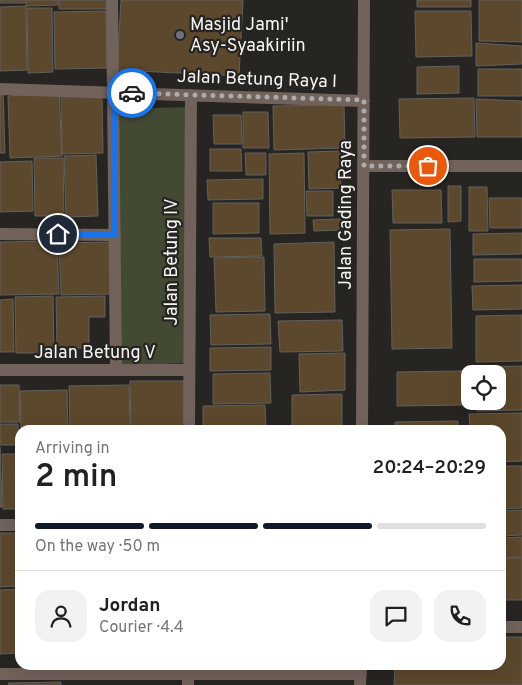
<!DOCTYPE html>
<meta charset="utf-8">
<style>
:root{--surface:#fff;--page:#f2f2f2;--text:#202124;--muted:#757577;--line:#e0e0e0;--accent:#111827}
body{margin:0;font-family:Overpass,sans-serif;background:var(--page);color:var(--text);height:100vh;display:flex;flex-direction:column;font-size:19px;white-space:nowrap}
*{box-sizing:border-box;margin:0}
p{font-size:16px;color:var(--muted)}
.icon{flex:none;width:28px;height:28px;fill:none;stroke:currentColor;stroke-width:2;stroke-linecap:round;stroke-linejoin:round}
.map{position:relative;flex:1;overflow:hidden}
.drawer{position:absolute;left:15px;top:425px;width:491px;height:245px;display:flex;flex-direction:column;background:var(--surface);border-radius:15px;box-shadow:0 5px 20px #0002}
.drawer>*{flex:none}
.buttons{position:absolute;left:461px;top:365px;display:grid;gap:10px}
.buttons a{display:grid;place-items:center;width:45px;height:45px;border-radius:10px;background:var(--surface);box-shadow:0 5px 20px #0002;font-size:25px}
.pin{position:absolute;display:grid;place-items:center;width:42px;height:42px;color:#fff;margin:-21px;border:2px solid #fff;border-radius:50%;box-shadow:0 1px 5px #0007}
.courier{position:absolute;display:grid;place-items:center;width:50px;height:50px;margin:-25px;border:4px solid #1a73e8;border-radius:50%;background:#fff;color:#222;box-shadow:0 1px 6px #0007}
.headline em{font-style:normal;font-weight:600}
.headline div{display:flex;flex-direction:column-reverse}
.headline{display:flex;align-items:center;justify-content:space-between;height:85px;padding:0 20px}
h1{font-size:32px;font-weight:600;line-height:38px}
.bar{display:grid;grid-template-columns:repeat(4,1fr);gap:8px 5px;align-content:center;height:60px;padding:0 20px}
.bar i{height:6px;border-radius:4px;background:var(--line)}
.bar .on{background:var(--accent)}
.bar p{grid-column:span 4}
.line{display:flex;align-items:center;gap:12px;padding:0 20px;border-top:1px solid var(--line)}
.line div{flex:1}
.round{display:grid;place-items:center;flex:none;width:52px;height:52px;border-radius:15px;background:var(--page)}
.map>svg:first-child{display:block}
.green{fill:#434a34}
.building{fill:#5c482c;stroke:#63615e}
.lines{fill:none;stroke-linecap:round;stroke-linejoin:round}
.street{stroke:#71625b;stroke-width:12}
.done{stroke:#adacaa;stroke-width:5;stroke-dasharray:0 9}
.route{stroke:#1a73e8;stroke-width:6}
.worship-dot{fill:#6b7280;stroke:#262522;stroke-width:2}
.labels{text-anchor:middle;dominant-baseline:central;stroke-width:4.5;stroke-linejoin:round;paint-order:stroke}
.poi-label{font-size:18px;fill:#f6f5f3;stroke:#262522;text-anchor:start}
.street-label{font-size:18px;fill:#f6f5f3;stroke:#262522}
</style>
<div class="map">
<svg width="522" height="685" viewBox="0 0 522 685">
<rect width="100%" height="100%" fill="#262522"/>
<path class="green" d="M189 107 187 363 120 366 116 109Z"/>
<path class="building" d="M0 0H25V3H0Z
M26 0H58V5L26 6Z
M59 0H110L111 9H59Z
M121 0H243L239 76 117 70Z
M417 0H471V7H417Z
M479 0H522V42L479 41Z
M26 6 27 70 0 71V7Z
M27 8H52L53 72 28 73Z
M106 11 107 68 55 69 54 12Z
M415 11H471L472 56 416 57Z
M476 43 522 46V64L476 66Z
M459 66V93L417 94V67Z
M478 69H522V96H478Z
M0 91H3L5 153H0Z
M59 93 62 156 10 158 8 96Z
M102 95 103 153 62 154 61 96Z
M474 98 475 137 400 138 399 99Z
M476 99 522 101V137H477Z
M344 105 345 148 274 150 273 106Z
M243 112H268L269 148H243Z
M213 115H241L242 144H214Z
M210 149H241L242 171H210Z
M340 151 341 188 309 189 308 152Z
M245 153H266V175H246Z
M304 153 305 233 270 234 269 154Z
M96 155 98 216 66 217 64 156Z
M34 158H63L64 216H35Z
M32 161 33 211 0 212V162Z
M263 179V199L208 200 207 180Z
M448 186H461V221L448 222Z
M469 187H487L488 231H469Z
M392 190H441L442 223H393Z
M306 191H333V216H307Z
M489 198H522V228H490Z
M213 203H259V233L213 234Z
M340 219V230L314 231 313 220Z
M450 229 452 348 392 349 390 230Z
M522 233V254L473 255V234Z
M209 238H261L262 256 210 257Z
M57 241 59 294 0 295V242Z
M111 242V294L61 295 59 243Z
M334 242 335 312 275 313 274 244Z
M264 257 265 311 216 312 214 258Z
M474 259H522V281L474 282Z
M522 285V309L473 310 472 286Z
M53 296 54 353H16L15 297Z
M105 296V317H89V348H57L56 297Z
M13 299 14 352H0V300Z
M270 314 271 344 211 345 210 315Z
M522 315V361L476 362V316Z
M342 320 343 351 280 352 278 321Z
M271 347V370L210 371V348Z
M345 353V390L300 392 299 354Z
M522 366V410L477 411V401H498V374H476V367Z
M462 371 463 405 397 406V372Z
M270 373 271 403 213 404V374Z
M130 381H184L185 430H131Z
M0 385H19L20 422H0Z
M129 385 130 430H70L69 386Z
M67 390 68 430H21L20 391Z
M342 394V430H292V395Z
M265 405 266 430H203V406Z
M522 413V461L501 462V430H470L469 414Z
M458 421V430H395V422Z
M0 424H18L19 445H0Z
M0 447 2 507H0Z
M2 454H20V509H3Z
M501 466H522V508L501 509Z
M522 510V535L501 536V511Z
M0 533H20V586L0 587Z
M522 537V557L501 558V538Z
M501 558H522V600H501Z
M20 589V653L0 654V590Z
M501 637H522V685H394L395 665H501Z
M61 682V685H9L8 683Z"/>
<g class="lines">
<path class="street" d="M112 0 116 370
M0 89 364 101
M364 166H522
M0 234 115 235
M0 370H189
M189 430 191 95
M362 430 364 0
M0 525H20
M501 627H522
M0 674H361
M188 685V665
M360 685 361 665"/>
</g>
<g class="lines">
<path class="done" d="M132 93 364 100V166H428"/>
<path class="route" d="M58 234 115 235 114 92 132 93"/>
</g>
<circle class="worship-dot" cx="180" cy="35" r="5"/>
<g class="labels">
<g class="poi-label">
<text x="190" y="25">Masjid Jami'<tspan x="190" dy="21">Asy-Syaakiriin</tspan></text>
</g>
<g class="street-label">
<text transform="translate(257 80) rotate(2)">Jalan Betung Raya I</text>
<text transform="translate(346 215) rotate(-90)">Jalan Gading Raya</text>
<text transform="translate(172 262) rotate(-90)">Jalan Betung IV</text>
<text x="95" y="353">Jalan Betung V</text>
</g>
</g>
</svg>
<div class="buttons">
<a><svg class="icon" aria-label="locate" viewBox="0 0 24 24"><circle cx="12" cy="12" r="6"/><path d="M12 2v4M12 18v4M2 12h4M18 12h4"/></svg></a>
</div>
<div class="pin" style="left:428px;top:166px;background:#ea580c"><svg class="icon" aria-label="bag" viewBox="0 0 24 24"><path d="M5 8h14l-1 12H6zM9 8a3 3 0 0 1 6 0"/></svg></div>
<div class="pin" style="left:58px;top:234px;background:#1f2937"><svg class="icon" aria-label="home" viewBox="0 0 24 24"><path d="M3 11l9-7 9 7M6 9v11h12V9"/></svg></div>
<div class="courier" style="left:132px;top:93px"><svg class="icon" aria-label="car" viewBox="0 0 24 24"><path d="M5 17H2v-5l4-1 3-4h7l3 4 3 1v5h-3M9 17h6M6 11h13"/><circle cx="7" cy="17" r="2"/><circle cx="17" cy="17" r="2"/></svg></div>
<section class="drawer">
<div class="headline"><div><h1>2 min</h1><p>Arriving in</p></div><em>20:24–20:29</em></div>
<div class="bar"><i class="on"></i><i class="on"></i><i class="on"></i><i></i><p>On the way · 50 m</p></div>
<div class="line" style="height:90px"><a class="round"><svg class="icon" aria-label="person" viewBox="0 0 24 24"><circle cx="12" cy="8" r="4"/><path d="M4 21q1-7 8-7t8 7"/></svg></a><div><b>Jordan</b><p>Courier · 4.4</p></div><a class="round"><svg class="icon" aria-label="chat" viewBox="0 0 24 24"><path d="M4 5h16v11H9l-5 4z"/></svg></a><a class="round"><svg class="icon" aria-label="phone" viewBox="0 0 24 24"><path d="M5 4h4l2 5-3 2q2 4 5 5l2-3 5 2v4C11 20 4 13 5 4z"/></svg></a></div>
</section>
</div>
